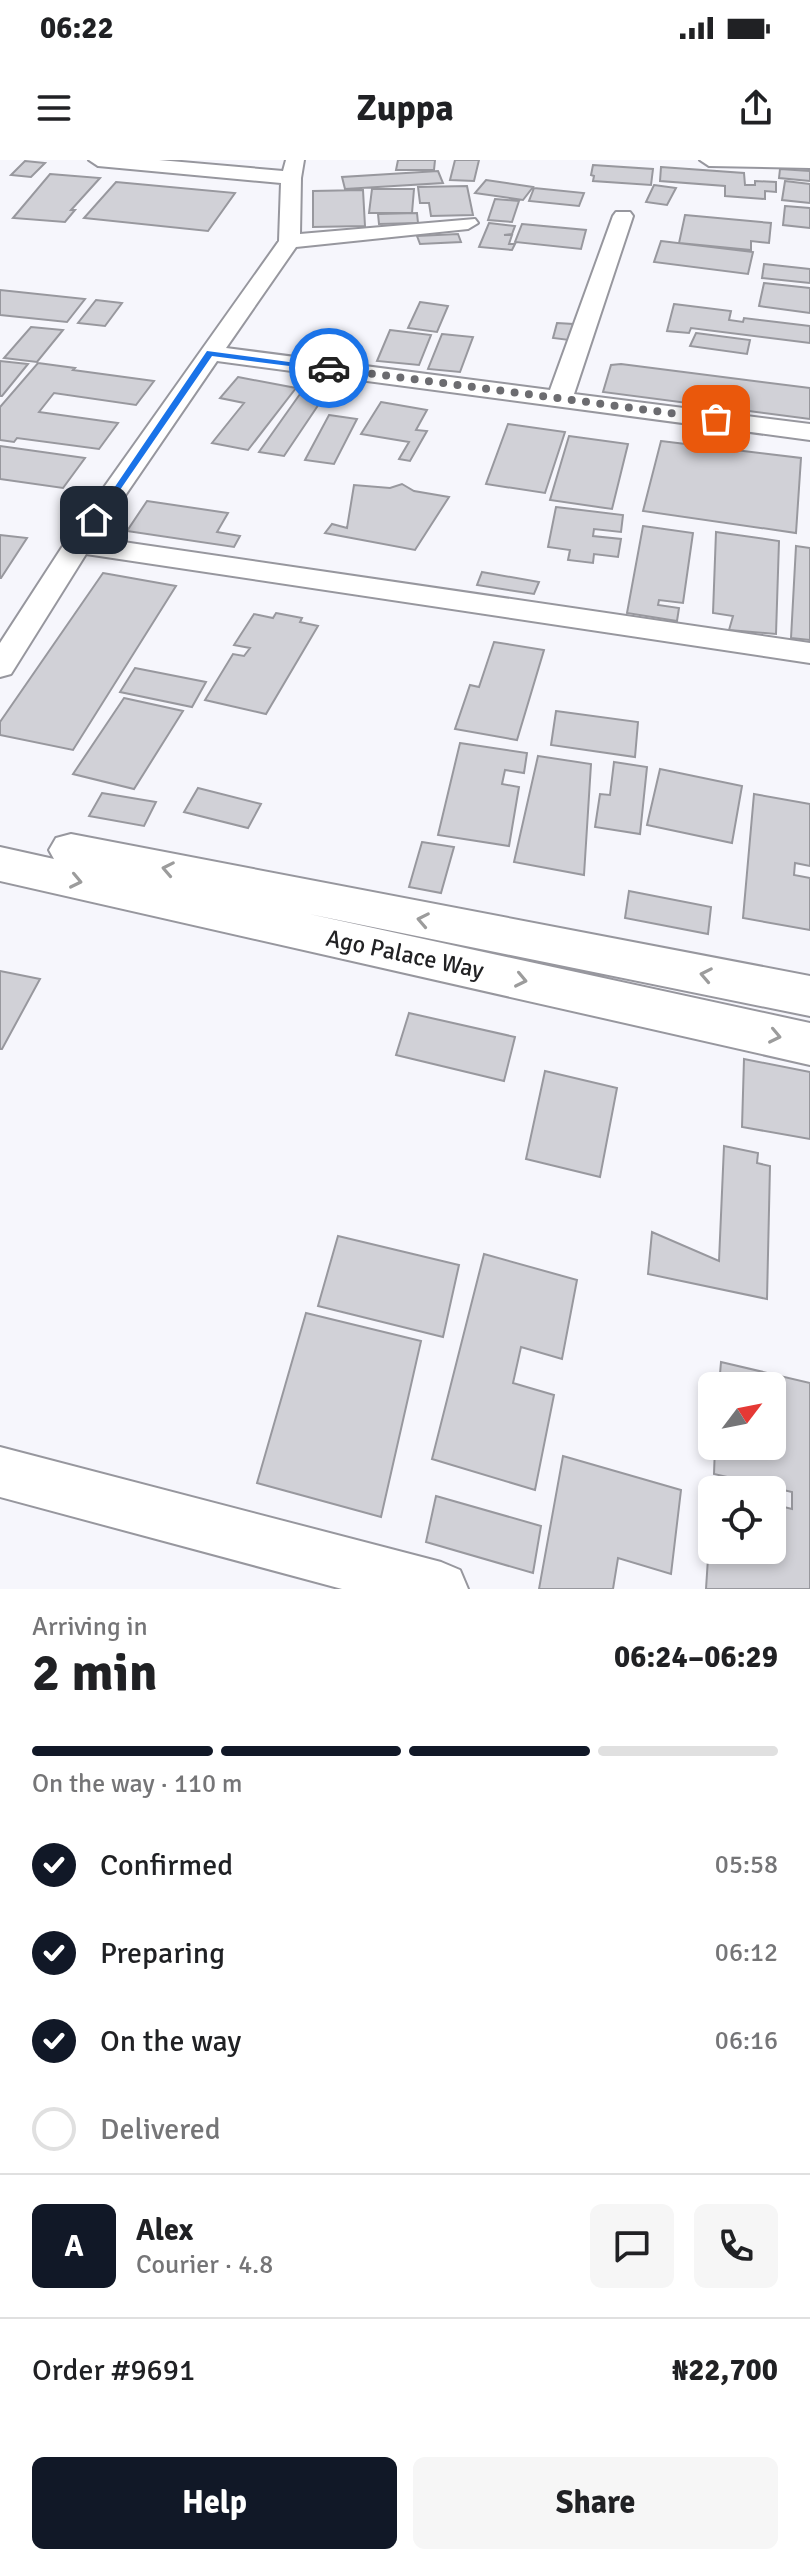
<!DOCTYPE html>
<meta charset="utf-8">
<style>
:root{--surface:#fff;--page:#f6f6f6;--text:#202124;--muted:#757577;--line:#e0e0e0;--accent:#111827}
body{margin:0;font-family:Signika,sans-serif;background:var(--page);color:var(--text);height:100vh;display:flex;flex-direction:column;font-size:30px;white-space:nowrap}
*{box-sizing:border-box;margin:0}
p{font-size:26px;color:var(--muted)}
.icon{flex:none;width:44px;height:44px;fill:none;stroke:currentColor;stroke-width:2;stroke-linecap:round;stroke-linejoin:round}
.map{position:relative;height:1429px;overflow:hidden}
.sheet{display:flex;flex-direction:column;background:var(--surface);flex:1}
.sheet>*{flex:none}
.needle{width:52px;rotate:58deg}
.tools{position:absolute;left:698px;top:1212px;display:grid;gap:16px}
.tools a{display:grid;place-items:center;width:88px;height:88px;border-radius:12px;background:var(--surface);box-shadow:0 4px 12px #0003;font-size:40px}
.pin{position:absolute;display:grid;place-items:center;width:68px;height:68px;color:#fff;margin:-34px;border-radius:16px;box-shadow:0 4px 12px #0006}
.courier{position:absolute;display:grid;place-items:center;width:80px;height:80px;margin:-40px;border:6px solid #1a73e8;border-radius:50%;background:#fff;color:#222;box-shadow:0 2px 10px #0007}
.overview em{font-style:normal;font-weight:800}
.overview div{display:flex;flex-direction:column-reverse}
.overview{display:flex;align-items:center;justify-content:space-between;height:136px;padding:0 32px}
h1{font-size:52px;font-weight:800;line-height:60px}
.bar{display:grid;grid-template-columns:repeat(4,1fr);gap:12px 8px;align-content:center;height:96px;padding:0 32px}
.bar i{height:10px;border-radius:6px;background:var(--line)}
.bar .selected{background:var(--accent)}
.bar p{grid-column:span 4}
.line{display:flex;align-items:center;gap:20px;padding:0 32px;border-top:2px solid var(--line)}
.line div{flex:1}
.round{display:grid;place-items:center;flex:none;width:84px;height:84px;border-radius:12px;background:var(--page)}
ol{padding:0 32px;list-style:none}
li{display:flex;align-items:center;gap:24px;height:88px}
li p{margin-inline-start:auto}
li .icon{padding:8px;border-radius:50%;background:var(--accent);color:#fff;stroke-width:4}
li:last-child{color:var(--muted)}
li i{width:44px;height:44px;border:4px solid var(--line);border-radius:50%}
.action{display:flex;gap:16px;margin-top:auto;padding:16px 32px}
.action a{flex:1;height:92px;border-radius:12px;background:var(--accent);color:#fff;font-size:32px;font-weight:800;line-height:92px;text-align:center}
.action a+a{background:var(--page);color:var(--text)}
.status{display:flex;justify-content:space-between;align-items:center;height:56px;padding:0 40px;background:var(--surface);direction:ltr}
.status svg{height:22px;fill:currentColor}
header{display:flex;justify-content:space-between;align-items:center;height:104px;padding:0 32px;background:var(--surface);font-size:36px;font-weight:800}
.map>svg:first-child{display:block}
.building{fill:#d1d1d7;stroke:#98989e;stroke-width:2}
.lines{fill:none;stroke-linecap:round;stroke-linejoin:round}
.street-casing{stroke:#97979e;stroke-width:4}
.secondary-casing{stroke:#97979e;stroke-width:4}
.street{fill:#fff;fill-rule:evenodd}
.secondary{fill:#fff;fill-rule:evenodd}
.oneway{stroke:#9c9c9c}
.route{fill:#1a73e8}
.done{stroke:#6c6c70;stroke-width:8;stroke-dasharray:0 14.4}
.labels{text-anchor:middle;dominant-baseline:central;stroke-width:8;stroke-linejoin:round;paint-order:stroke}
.street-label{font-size:24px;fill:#222224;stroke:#fff}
</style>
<div class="status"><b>06:22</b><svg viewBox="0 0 49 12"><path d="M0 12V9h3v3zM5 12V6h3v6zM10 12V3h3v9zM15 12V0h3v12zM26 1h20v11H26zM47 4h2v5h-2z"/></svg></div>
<header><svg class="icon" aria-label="menu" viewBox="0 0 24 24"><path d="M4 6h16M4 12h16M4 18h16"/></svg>Zuppa<svg class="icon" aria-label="share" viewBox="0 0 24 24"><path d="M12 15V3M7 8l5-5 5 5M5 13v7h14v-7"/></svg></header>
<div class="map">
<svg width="810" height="1429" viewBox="0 0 810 1429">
<rect width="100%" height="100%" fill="#f6f6fc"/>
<path class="building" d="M398 0H435L434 10H396Z
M455 0H479L474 21 450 20Z
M25 1 45 3 31 17 11 15Z
M593 5 653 9 651 25 593 21 594 16 591 15Z
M661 7 744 13 745 25H755V21L776 22V32L765 31V39L725 36V26L660 21Z
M780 9 810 11V21L779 18Z
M438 11 443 23 345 29 342 17Z
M50 14 100 18 71 50H75L65 62 13 58Z
M486 20 533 27 523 40 475 33Z
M785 21 810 24V43L782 40Z
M116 22 235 33 208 71 84 58Z
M654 25 676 28 667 45 646 42Z
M467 26 473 55 431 56 429 43H420L418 27Z
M534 28 584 33 579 46 529 41Z
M372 29H414L412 53H369Z
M363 30 365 66 313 67V31Z
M495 39 519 41 512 62 488 60Z
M785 46 810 48V68L783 65Z
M417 53 418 63 379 64 378 54Z
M685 55 771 63 769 83 751 81V90L679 83Z
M489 63 515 66 512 74 504 75H512L509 84H515L512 90 479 87Z
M522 64 586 70 581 89 515 82Z
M458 74 461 82 420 84 417 76Z
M661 81 753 92 748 114 654 102Z
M764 104 810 109V123L762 118Z
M764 123 810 128V153L759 146Z
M0 130 85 139 67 162 0 155Z
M96 140 122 143 105 166 78 163Z
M420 142 448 146 437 172 408 168Z
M674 144 731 151 729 160 743 162 744 158 810 166V183L691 168 689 173 667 171Z
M557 163 573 164 569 180 553 178Z
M31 167 63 170 37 202 4 198Z
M390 170 431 175 419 205 377 201Z
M696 173 750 180 747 194 690 186Z
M442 174 473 177 460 212 428 209Z
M0 201 28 204 2 236H0Z
M38 203 75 208 73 210 154 221 136 245 54 233 39 252 118 263 99 289 17 278 14 282 0 280V247Z
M621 204 810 228V259L603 232 611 205Z
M238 217 296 228 248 290 212 283 244 243 220 238Z
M300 234 323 238 284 296 259 292Z
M381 242 427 250 416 270 427 271 410 301 399 299 409 282 361 274Z
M329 255 357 259 334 304 305 300Z
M508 264 565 272 545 333 486 324Z
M569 276 628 284 612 349 550 340Z
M661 281 801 298 796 373 643 351Z
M0 286 85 298 63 328 0 319Z
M402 324 414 331 449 337 415 390 325 373 332 364 347 368 354 325 390 328Z
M147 341 228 353 217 372 240 376 234 387 127 371Z
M556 347 623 355 621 372 594 369 593 376 621 379 618 397 594 394 593 403 568 400 570 390 548 387Z
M643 366 693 373 683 443 659 440 658 445 679 448 677 461 627 453Z
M716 372 779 381 776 474 729 470 733 456 713 453Z
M0 375 27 378 1 418H0Z
M796 386 810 388V480L791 478Z
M482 412 539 422 534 434 477 425Z
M103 413 176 426 73 590 0 575V562Z
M276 453 302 458 300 462 318 466 266 554 205 540 233 494 244 496 250 488 234 485 254 454 273 458Z
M494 482 544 490 517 580 455 569 470 525 479 527Z
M135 508 206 522 192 547 120 532Z
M124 538 183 551 134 629 73 614Z
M556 551 638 562 635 597 551 585Z
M460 583 527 593 524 613 505 610 502 624 519 627 509 686 438 675Z
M538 596 591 604 584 715 514 702Z
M614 602 647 607 640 674 595 667 600 634 610 635Z
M660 609 742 626 732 683 647 665Z
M198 628 261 644 248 668 184 652Z
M102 633 156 642 144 666 89 656Z
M754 634 810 644V706L795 703 794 715 810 718V770L743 758Z
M422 682 454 687 441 733 409 727Z
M629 731 711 747 708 774 625 758Z
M0 811 40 819 2 889H0Z
M409 853 515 877 504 921 396 895Z
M744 899 810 912V979L742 967Z
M545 911 617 928 600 1017 526 999Z
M724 986 758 993 757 1003 770 1006 767 1139 648 1114 652 1072 719 1101Z
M338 1076 459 1105 443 1177 318 1146Z
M484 1094 577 1120 562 1199 521 1187 513 1223 554 1235 535 1330 432 1299Z
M306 1153 421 1181 381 1357 257 1323Z
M721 1202 810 1223V1429H706L712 1337V1390H772V1344L792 1349V1332L714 1314 715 1286H772V1226H719Z
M563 1296 681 1330 671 1414 618 1398 613 1429H539Z
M436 1336 541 1366 533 1413 426 1382Z"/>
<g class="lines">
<g class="street-casing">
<path id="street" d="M89 0H159L283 11 286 0H304L301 18 300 74 475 59 478 63 468 69 296 87 226 188 550 230 613 56 616 52H630L633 56 574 234 810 264V280L217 201 96 378 810 483V503L86 394 11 514 0 517V483L68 378 279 81 281 23 98 6Z
M700 0H810V8L709 6Z
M0 1287 441 1402 460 1410 468 1429H342L0 1337Z"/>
</g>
<g class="secondary-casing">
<path id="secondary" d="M71 674 810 816V856L309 754 810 863V905L0 721V687L54 699 49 690 56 678Z"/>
</g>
<use href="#street" class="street"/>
<use href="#secondary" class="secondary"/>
</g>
<defs><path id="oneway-chevron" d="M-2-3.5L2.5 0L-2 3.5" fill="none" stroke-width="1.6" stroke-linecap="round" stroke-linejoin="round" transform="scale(2)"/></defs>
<g class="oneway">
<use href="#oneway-chevron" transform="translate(168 709) rotate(-169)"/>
<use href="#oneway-chevron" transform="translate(76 721) rotate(12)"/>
<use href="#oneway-chevron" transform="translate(423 760) rotate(-169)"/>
<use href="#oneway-chevron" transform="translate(706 815) rotate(-169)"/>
<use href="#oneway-chevron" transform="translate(521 820) rotate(12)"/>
<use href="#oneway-chevron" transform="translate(775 876) rotate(12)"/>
</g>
<path class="route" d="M207 191 333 208 329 211 212 196 98 362H91Z"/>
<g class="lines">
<path class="done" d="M329 208 716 259"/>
</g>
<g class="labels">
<g class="street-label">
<text transform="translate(405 794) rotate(12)">Ago Palace Way</text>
</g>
</g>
</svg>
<div class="tools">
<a><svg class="needle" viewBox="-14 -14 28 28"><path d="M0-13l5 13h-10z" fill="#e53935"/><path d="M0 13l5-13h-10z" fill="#757577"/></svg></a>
<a><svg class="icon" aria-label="locate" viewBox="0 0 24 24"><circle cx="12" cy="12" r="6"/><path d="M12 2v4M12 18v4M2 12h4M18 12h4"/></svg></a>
</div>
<div class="pin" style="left:716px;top:259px;background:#ea580c"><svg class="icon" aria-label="bag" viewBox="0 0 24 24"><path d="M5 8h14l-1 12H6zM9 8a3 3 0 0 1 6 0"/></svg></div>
<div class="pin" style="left:94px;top:360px;background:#1f2937"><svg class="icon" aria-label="home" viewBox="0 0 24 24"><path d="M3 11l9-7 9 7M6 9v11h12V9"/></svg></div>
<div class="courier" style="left:329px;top:208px"><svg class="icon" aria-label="car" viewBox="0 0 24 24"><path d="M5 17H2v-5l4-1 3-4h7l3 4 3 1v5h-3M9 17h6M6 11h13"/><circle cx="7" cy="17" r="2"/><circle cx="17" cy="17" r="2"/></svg></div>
</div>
<section class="sheet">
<div class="overview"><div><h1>2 min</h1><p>Arriving in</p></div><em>06:24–06:29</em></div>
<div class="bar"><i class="selected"></i><i class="selected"></i><i class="selected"></i><i></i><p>On the way · 110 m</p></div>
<ol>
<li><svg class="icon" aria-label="check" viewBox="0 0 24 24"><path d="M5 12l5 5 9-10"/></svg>Confirmed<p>05:58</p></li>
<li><svg class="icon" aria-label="check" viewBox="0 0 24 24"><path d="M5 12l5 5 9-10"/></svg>Preparing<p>06:12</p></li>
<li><svg class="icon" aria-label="check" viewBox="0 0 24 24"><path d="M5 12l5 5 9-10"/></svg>On the way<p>06:16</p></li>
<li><i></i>Delivered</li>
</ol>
<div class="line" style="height:144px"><b class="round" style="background:var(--accent);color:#fff">A</b><div><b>Alex</b><p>Courier · 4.8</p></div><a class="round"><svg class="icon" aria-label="chat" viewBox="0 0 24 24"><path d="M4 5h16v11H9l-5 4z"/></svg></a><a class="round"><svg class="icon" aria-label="phone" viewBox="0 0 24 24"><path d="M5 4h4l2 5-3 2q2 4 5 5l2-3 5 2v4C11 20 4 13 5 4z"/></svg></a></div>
<div class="line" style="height:104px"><div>Order #9691</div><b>₦22,700</b></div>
<div class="action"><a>Help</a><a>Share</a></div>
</section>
